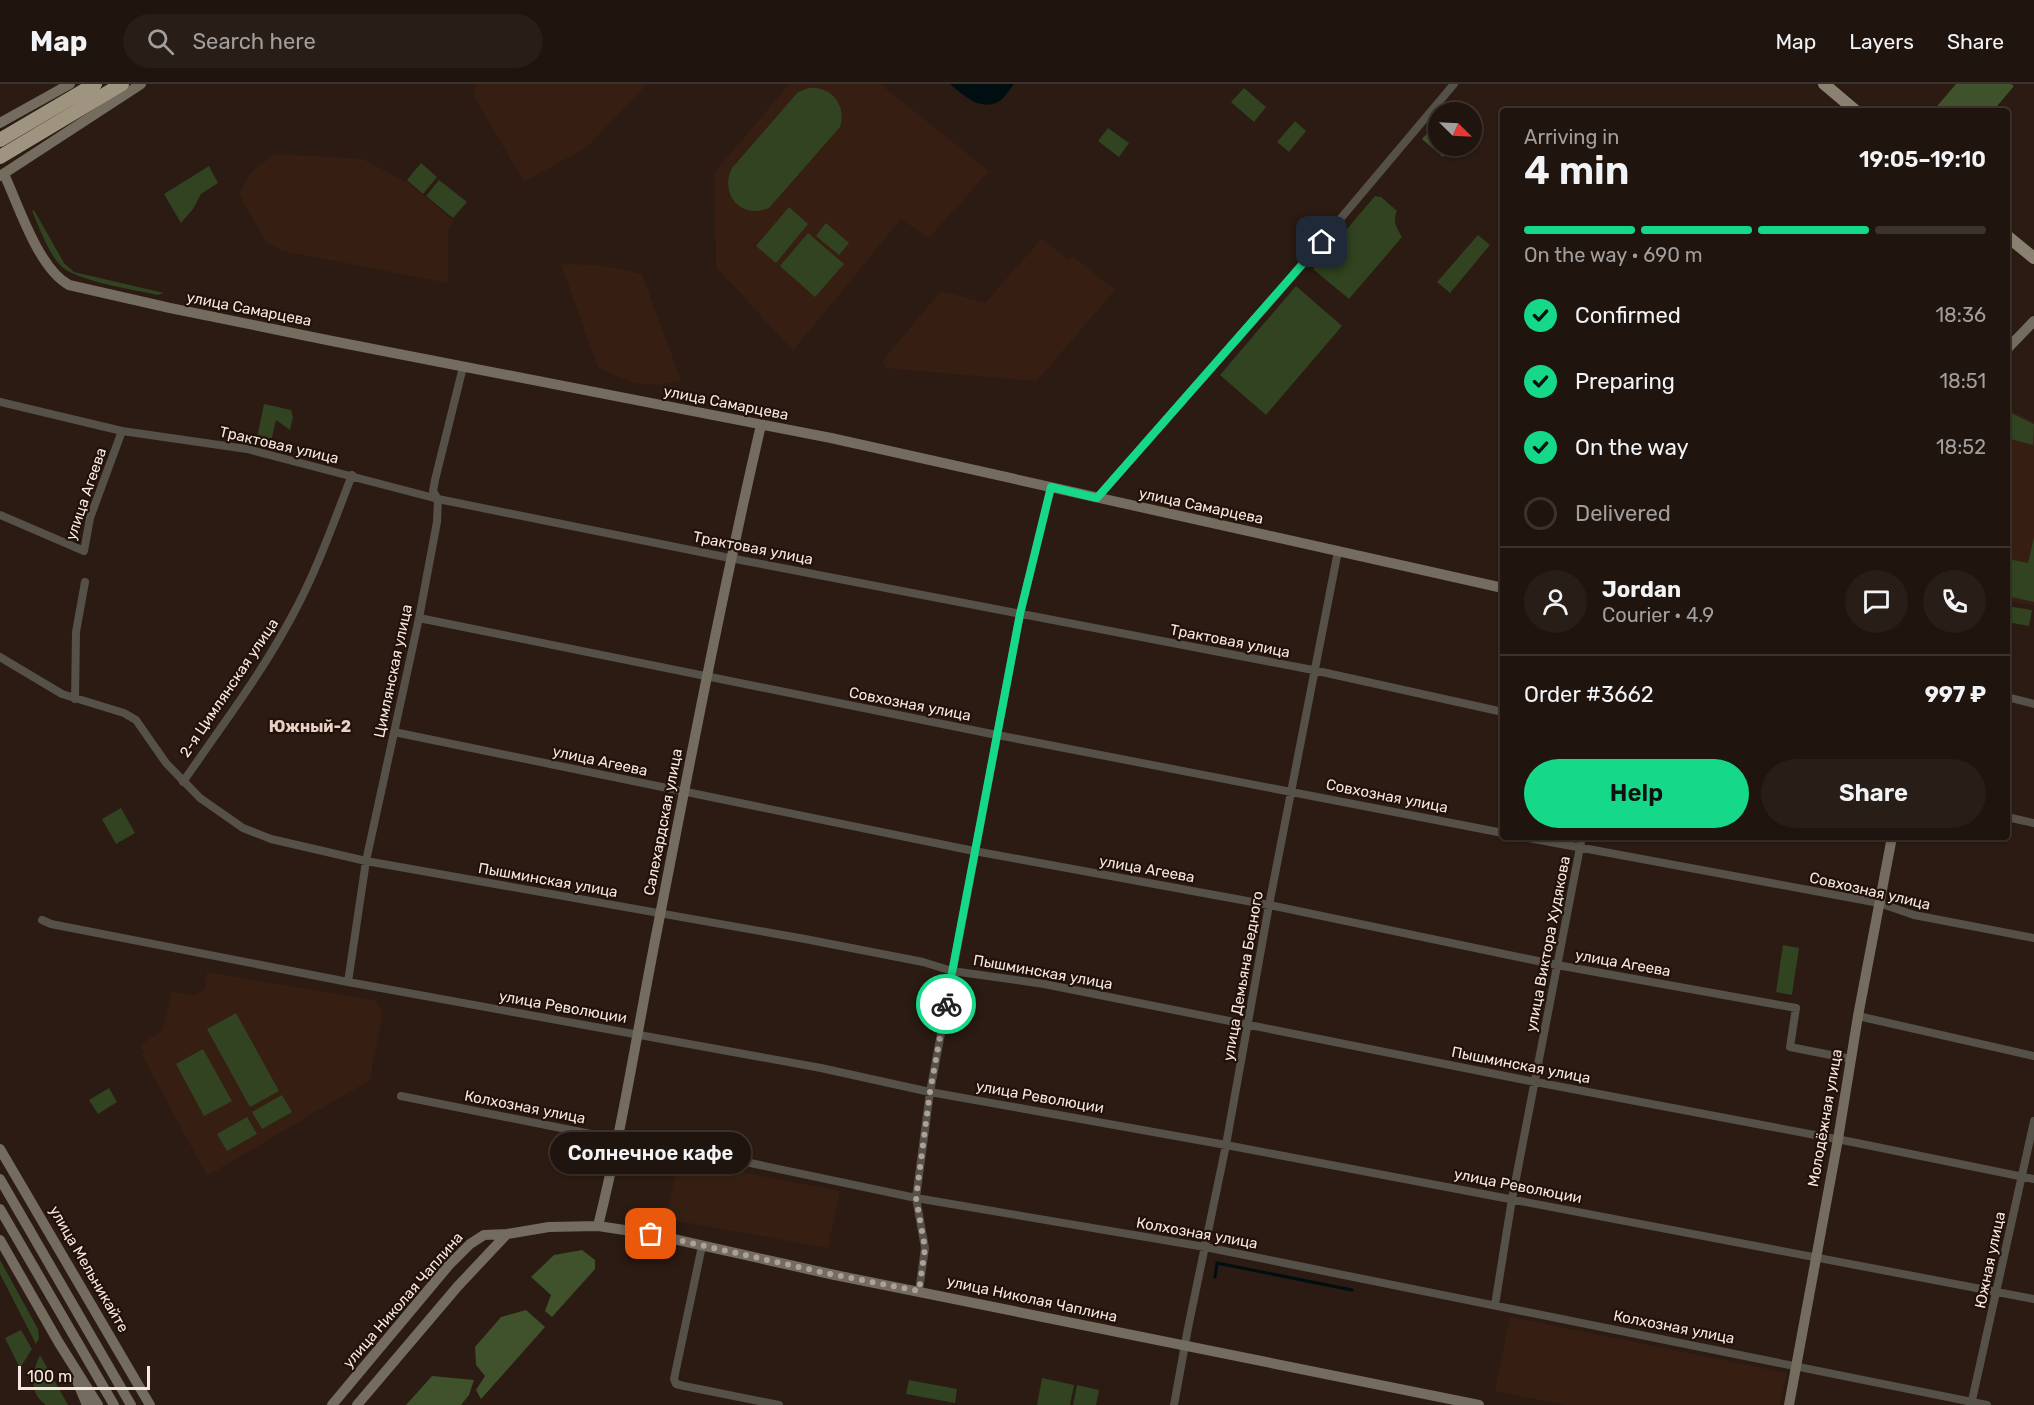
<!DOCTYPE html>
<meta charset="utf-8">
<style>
:root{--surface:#20140e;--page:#281d17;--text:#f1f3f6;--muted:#a29e9e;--line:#3d332e;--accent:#15d989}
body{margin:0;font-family:Rubik,sans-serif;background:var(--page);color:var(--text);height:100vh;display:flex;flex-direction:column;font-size:22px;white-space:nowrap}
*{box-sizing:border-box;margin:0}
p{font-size:20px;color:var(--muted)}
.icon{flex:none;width:33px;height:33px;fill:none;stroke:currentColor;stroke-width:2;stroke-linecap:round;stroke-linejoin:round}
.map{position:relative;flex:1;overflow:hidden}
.details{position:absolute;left:1500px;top:24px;width:510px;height:732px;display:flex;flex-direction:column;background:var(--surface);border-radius:6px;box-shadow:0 2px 4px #0004,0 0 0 2px var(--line)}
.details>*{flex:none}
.needle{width:39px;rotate:114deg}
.buttons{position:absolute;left:1428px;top:18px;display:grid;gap:12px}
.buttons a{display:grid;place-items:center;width:54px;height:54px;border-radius:50%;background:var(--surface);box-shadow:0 2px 4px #0004,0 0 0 2px var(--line);font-size:30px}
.scale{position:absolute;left:18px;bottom:15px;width:132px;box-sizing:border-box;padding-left:6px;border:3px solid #f5e8e2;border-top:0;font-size:16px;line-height:21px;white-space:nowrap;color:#f5e8e2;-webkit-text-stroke:4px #221109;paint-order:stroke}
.pin{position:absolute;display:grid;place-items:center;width:51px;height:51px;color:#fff;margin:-26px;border-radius:12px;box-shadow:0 3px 9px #0006}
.courier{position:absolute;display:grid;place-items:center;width:60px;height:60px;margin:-30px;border:4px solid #15d989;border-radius:50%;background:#fff;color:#222;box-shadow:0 2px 8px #0007}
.bubble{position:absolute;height:42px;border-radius:21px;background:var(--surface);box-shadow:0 2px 4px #0004,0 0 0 2px var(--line);font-size:20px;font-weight:600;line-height:42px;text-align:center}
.summary em{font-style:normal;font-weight:600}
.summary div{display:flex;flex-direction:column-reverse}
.summary{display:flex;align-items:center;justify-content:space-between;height:102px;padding:0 24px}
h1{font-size:39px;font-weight:600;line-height:45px}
.bar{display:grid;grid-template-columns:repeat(4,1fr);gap:9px 6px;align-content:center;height:72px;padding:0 24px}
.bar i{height:8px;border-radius:4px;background:var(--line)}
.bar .current{background:var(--accent)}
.bar p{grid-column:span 4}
.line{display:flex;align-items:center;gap:15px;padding:0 24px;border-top:2px solid var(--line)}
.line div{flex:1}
.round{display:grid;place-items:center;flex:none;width:63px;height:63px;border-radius:32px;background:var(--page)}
ol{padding:0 24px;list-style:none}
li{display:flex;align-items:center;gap:18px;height:66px}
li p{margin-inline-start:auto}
li .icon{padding:6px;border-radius:50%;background:var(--accent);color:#111;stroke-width:4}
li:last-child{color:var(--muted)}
li i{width:33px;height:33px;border:3px solid var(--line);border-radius:50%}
.button{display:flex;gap:12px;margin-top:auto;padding:12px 24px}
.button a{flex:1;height:69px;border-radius:36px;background:var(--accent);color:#111;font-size:24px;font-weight:600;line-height:69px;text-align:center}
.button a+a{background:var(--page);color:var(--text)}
header{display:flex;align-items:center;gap:36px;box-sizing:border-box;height:84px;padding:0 30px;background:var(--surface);border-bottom:2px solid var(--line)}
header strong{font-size:28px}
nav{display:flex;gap:33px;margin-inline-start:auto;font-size:21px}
.search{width:420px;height:54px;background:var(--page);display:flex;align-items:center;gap:15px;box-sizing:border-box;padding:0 21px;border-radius:33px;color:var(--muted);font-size:22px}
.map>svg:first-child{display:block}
.built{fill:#361f12}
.green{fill:#314320}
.forest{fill:#3f522c}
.water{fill:#000e11}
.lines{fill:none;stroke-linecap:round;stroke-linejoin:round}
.stream{stroke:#000e11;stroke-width:3}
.street{stroke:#555048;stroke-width:8}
.secondary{stroke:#736c5f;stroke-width:10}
.primary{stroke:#8a8170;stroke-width:12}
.highway{stroke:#9f9480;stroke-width:14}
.done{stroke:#aea099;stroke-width:6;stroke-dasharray:0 10.8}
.route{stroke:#15d989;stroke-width:8}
.labels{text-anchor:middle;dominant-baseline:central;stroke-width:4.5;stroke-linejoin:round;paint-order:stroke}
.street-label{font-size:15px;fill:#f5e8e2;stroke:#221109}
.neighbourhood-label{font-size:16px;font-weight:bold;fill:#e8d0c4;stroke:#221109}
</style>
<header>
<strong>Map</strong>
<div class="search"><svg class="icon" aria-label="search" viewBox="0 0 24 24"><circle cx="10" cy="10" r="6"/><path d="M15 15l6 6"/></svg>Search here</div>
<nav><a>Map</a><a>Layers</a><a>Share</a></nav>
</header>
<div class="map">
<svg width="2034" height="1321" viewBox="0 0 2034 1321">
<rect width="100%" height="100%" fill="#2b1b12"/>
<path class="built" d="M476 0H647L587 63 524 98 473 11Z
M789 0H880L989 87 929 154 901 135 793 267 716 183 714 89Z
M275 70 363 75 410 100 454 137 448 146V199L282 167 266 158 239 110 251 88Z
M1042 154 1068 176 1073 172 1115 206 1037 297 885 284 883 276 941 207 985 219Z
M561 180 601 181 642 190 681 296 658 301 634 299 598 284Z
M2007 324 2034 338V522L2007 517Z
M207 888 374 916 383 927 370 996 207 1092 142 971 145 969 140 961 163 946 171 907 194 912 205 905Z
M678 1076 840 1107 828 1164 666 1135Z
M1510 1233 1787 1289 1780 1321H1565L1495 1307Z"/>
<path class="green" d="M809 4C831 2 847 21 840 43L769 124C741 136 719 110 732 84L798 8Z
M1244 4 1266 23 1254 38 1231 18Z
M1295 37 1306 47 1289 68 1277 58Z
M1108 44 1129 59 1119 73 1098 57Z
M421 79 437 93 423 110 407 96Z
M209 82 218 99 201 110 193 125 181 139 164 110Z
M439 96 467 118 453 134 426 112Z
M1375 112 1381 113 1397 127C1392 137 1397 144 1402 153L1349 215 1313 185Z
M789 123 808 140 776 179 756 162Z
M34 126 64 179 74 188 164 209 158 211C136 206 74 197 60 181 48 168 39 143 32 127Z
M826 139 849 159 839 171 816 152Z
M808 149 844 180 815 213 780 182Z
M1478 151 1490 161 1450 209 1437 198Z
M1296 202 1342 242 1266 331 1220 291Z
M264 320 291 326 293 333 290 346 276 336 270 362 256 359Z
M2011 329 2034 340 2033 361 2007 354V339Z
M2034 453V518L2007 512 2008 475 2028 479Z
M2007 522 2032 526 2029 542 2007 538Z
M121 724 135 749 116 760 102 735Z
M1783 861 1799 864 1792 911 1776 908Z
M236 929 279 1007 250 1023 207 945Z
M203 965 232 1017 204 1032 176 980Z
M109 1004 117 1018 98 1030 89 1016Z
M282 1011 292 1028 262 1045 252 1028Z
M247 1033 257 1050 227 1067 217 1050Z
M0 1176 38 1245 39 1254 36 1260 0 1190Z
M21 1246 32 1265 20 1284 5 1254Z
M40 1271 68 1321H46C28 1309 32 1288 40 1271Z
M1042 1294 1074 1301 1070 1321H1037Z
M909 1296 957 1305 955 1319 906 1310Z
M1077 1301 1099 1306 1096 1321H1073Z"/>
<path class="forest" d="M1956 0H2011L2014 2 1993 27H1933Z
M1438 37V62H1453L1443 73 1422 55Z
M582 1166 595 1176V1185L552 1233 545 1227 551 1211 531 1193 554 1171Z
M526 1226 545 1243 481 1315 476 1306 485 1292 476 1281 475 1263 501 1233Z
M432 1292 474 1296 469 1311 461 1321H406Z"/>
<path class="water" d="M950 0H1014C1010 5 1004 15 998 18 978 27 964 11 950 0Z"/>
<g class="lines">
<path class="stream" d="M1215 1193 1217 1179 1352 1206"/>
<path class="street" d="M0 318 122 347 247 365 438 415 730 474 1313 586 1503 628
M1097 414 1277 210 1454 0
M0 431 84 467 90 434 122 347
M419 534 987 649 1503 749
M0 573 62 610 124 629 136 636 166 679 200 714 243 744 271 755 366 777 805 855 923 878 952 887 1044 900 1525 996 1852 1058 2034 1095
M2007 613 2034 620
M75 615 76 548 85 498
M394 648 974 767 1269 821 1557 881 1796 924 1790 963 1851 975
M183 698C220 644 260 592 291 534 316 489 333 440 352 391
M2007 733 2034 739
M1523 753 1879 819 1914 831 2034 854
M42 836 51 840 348 898 821 984 930 1008 1226 1061 2034 1215
M348 898 366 777 419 534 437 438 438 415 433 407 435 396 463 283
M1858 932 2034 972
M401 1012 676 1067 736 1076 916 1114 1205 1163 1987 1321
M702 1162 674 1295 676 1300 684 1302 779 1321
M919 1207 925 1164 916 1114 930 1008 1020 530 1051 403
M1495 1221 1512 1115 1582 753
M1174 1321 1188 1244 1226 1061 1269 821 1338 467
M1971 1321 2034 1037"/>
<path class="secondary" d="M0 39 70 0
M4 90C19 122 38 184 69 201L170 224 332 257 831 354 1503 504
M0 92 141 0
M2007 265 2034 237
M0 1065 150 1321
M0 1095 131 1321
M0 1125 114 1321
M598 1142C621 1050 636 955 654 862 688 688 721 514 761 341
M0 1156 59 1259 98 1321
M77 1297 87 1321
M332 1321 449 1181 470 1160 484 1151 507 1150 549 1143 598 1142 651 1150 830 1190 1479 1321
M357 1321 458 1202 507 1150
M1789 1321 1838 1055 1858 932 1892 753"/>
<path class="primary" d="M1824 0 1856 27
M2007 152 2034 174"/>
<path class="highway" d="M0 56 95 0
M0 73 122 0"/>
</g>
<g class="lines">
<path class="done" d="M651 1150 830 1190 919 1207 925 1164 916 1114 930 1008 946 920"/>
<path class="route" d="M946 920 1020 530 1051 403 1097 414 1322 158"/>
</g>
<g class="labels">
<g class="street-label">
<text transform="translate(249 225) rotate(11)">улица Самарцева</text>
<text transform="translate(726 319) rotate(11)">улица Самарцева</text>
<text transform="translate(279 361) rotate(13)">Трактовая улица</text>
<text transform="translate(86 410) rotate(-71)">улица Агеева</text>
<text transform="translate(1201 422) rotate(12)">улица Самарцева</text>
<text transform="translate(753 464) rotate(11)">Трактовая улица</text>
<text transform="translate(1230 557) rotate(11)">Трактовая улица</text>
<text transform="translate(393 587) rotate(-78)">Цимлянская улица</text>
<text transform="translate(229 604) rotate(-56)">2-я Цимлянская улица</text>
<text transform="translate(910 620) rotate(11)">Совхозная улица</text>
<text transform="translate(600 677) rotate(12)">улица Агеева</text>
<text transform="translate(1387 712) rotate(11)">Совхозная улица</text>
<text transform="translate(663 738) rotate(-79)">Салехардская улица</text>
<text transform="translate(1147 785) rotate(10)">улица Агеева</text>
<text transform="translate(548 796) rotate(10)">Пышминская улица</text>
<text transform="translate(1870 807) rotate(13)">Совхозная улица</text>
<text transform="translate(1548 860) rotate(-79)">улица Виктора Худякова</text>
<text transform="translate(1623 879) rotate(10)">улица Агеева</text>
<text transform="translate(1043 888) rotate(10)">Пышминская улица</text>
<text transform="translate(1243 892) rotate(-80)">улица Демьяна Бедного</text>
<text transform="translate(563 923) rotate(10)">улица Революции</text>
<text transform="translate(1521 981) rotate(11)">Пышминская улица</text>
<text transform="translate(1040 1013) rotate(10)">улица Революции</text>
<text transform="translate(525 1023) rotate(11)">Колхозная улица</text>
<text transform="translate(1825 1034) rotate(-80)">Молодёжная улица</text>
<text transform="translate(1518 1102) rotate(11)">улица Революции</text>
<text transform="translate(1197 1149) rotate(10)">Колхозная улица</text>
<text transform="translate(1990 1176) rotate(-78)">Южная улица</text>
<text transform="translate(89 1185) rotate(60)">улица Мельникайте</text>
<text transform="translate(1032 1215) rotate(12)">улица Николая Чаплина</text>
<text transform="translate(403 1216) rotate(-49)">улица Николая Чаплина</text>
<text transform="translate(1674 1243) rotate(11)">Колхозная улица</text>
</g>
<g class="neighbourhood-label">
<text x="310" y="642">Южный-2</text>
</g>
</g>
</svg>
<div class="buttons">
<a><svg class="needle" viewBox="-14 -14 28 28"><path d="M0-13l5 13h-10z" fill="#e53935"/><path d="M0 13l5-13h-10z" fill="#a29e9e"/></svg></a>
</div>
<div class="scale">100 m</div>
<div class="pin" style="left:651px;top:1150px;background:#ea580c"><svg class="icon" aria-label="bag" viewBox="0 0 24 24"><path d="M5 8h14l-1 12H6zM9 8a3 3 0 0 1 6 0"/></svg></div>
<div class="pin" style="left:1322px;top:158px;background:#1f2937"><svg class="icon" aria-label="home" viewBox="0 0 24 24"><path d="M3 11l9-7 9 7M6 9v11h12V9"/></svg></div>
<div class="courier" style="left:946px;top:920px"><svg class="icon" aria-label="bike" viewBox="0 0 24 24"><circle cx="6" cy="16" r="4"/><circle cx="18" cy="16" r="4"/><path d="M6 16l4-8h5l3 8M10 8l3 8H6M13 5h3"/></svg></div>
<div class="bubble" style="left:550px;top:1048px;width:201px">Солнечное кафе</div>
<section class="details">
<div class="summary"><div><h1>4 min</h1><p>Arriving in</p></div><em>19:05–19:10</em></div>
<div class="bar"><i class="current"></i><i class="current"></i><i class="current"></i><i></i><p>On the way · 690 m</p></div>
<ol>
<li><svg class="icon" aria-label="check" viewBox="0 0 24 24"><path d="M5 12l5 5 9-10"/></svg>Confirmed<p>18:36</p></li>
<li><svg class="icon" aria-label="check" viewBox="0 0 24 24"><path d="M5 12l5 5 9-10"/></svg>Preparing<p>18:51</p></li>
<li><svg class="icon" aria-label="check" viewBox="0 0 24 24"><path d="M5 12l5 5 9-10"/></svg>On the way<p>18:52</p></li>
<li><i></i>Delivered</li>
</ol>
<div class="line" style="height:108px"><a class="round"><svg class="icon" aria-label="person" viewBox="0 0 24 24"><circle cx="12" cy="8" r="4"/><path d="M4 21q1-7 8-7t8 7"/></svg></a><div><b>Jordan</b><p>Courier · 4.9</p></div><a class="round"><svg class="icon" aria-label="chat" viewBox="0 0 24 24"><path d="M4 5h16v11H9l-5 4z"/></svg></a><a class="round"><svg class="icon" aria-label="phone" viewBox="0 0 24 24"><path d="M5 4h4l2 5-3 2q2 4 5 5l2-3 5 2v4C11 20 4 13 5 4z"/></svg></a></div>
<div class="line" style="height:78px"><div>Order #3662</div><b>997 ₽</b></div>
<div class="button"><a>Help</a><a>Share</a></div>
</section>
</div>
